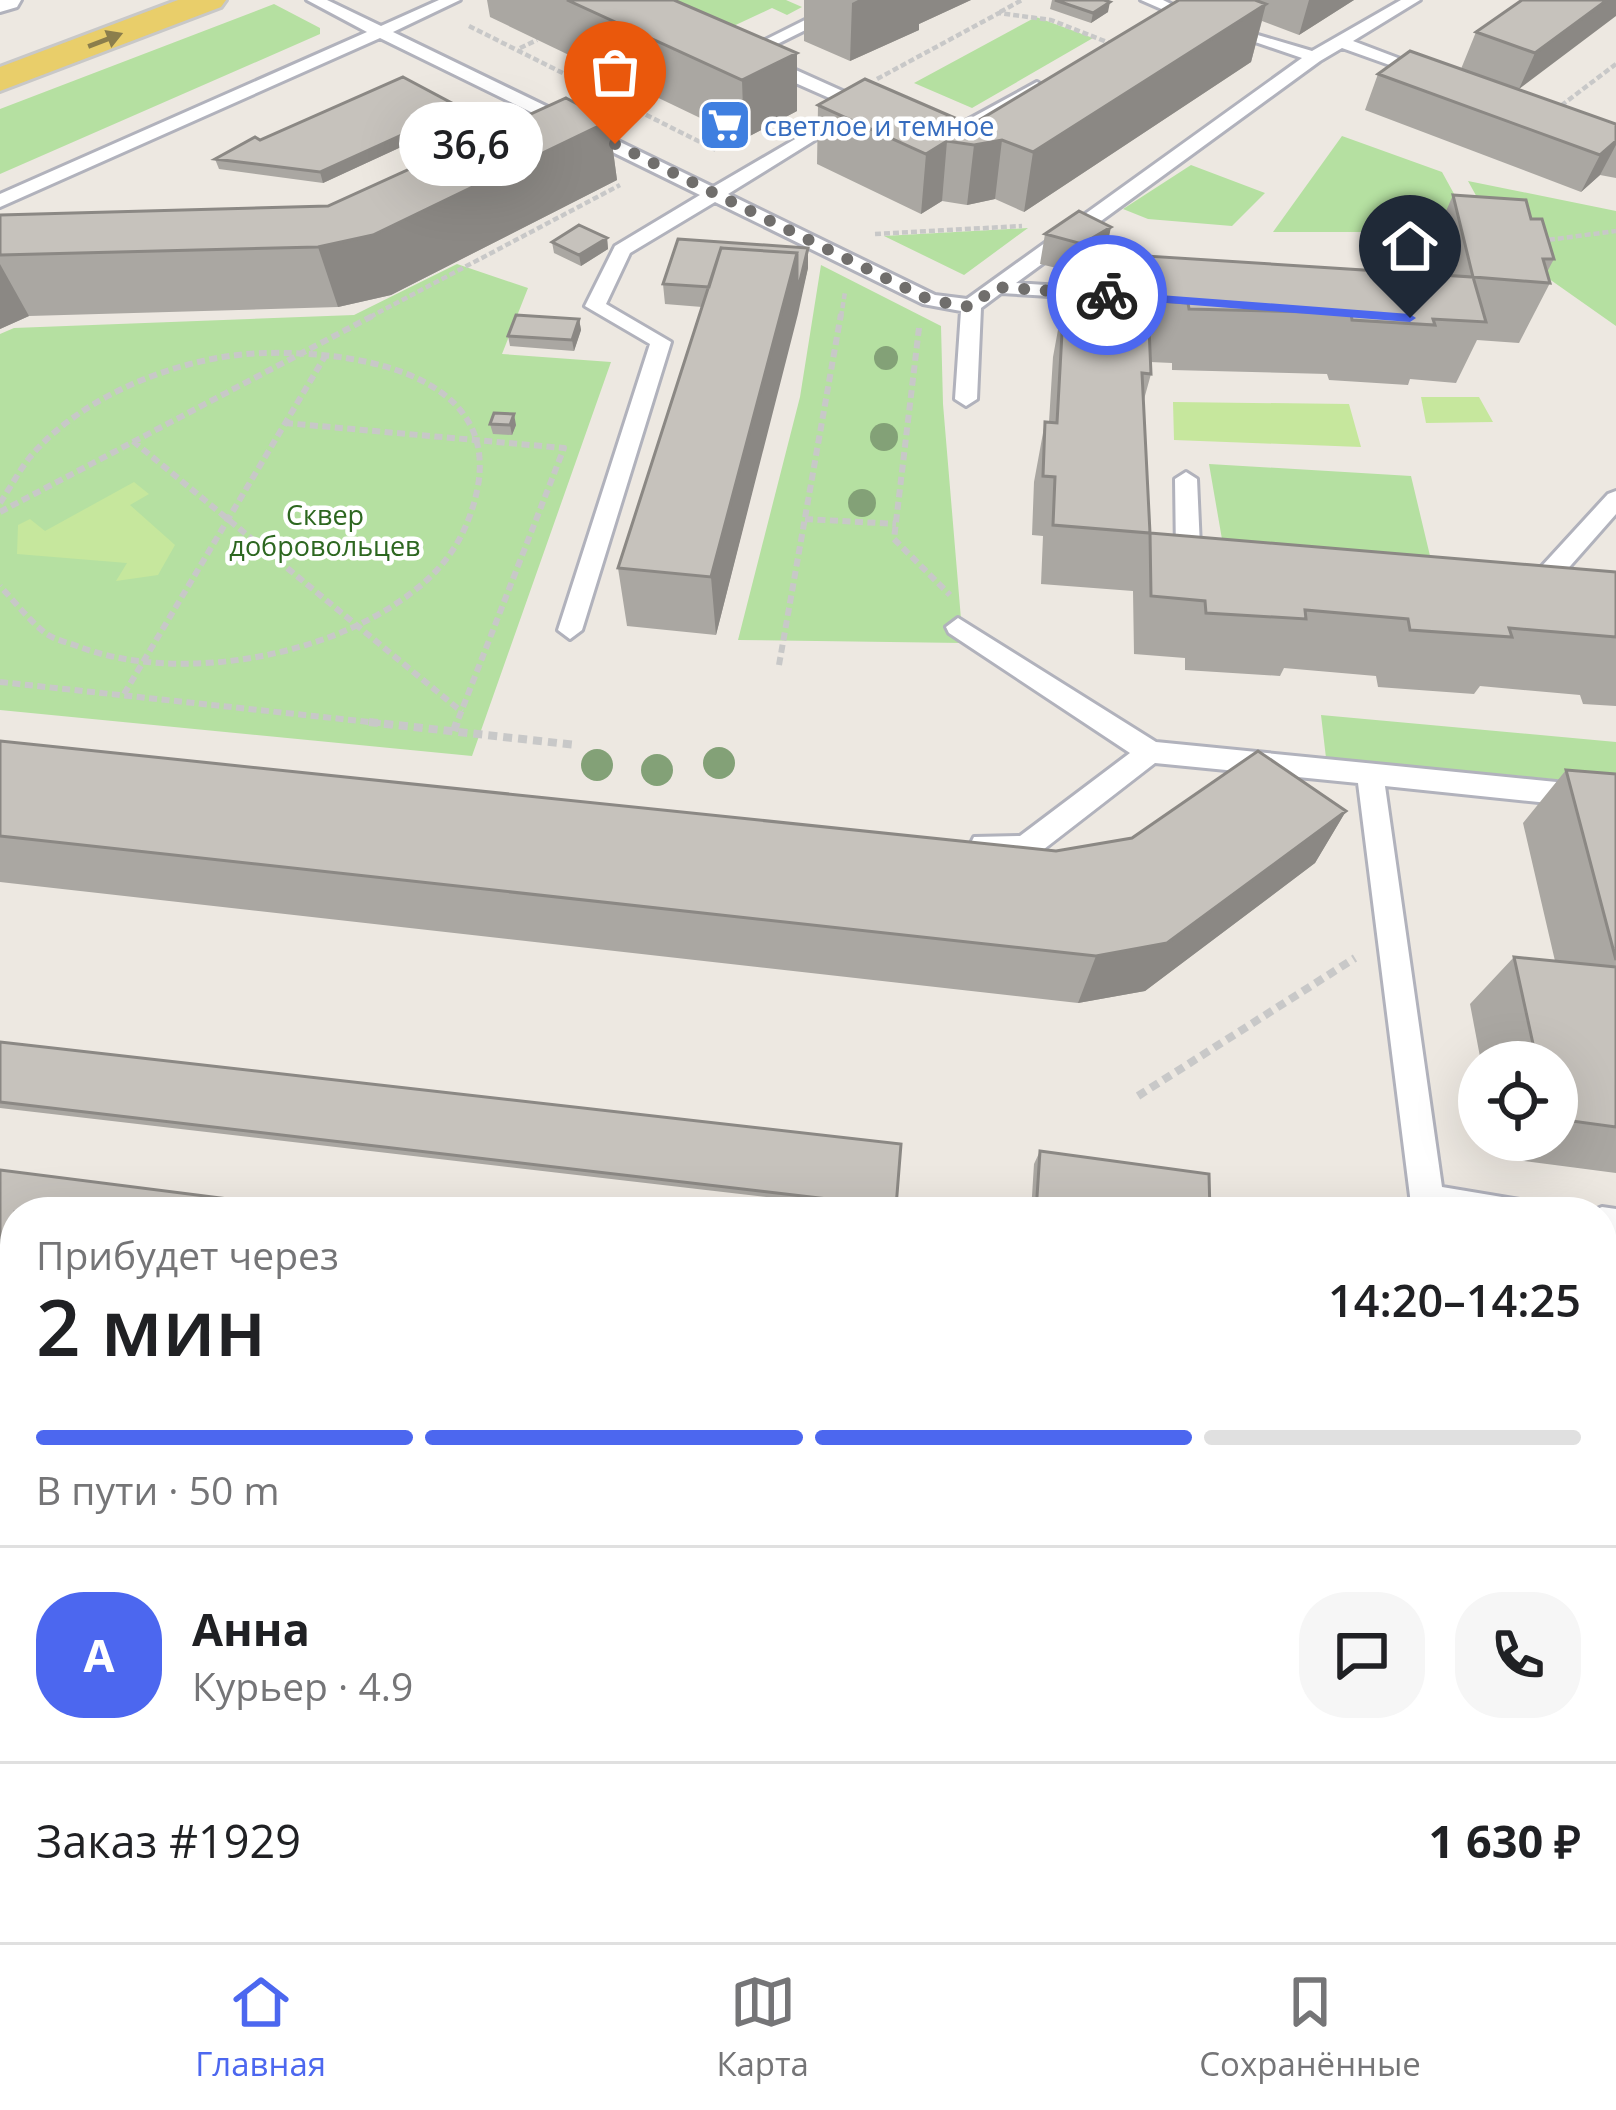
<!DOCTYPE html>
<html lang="ru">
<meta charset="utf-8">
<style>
:root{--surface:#fff;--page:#f6f6f6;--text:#202124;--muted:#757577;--line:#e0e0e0;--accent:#4c67ef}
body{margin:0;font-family:"Open Sans",sans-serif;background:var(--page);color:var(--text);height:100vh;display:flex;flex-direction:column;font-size:45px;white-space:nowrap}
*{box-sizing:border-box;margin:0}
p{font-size:39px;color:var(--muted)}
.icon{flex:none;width:66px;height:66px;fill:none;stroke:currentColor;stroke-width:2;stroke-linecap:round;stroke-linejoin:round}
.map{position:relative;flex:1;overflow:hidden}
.sheet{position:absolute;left:0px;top:1197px;width:1617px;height:747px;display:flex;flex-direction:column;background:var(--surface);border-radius:48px 48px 0 0;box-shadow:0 12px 48px #0002}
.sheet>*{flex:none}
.fabs{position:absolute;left:1458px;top:1041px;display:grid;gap:24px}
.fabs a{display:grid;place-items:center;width:120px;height:120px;border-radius:50%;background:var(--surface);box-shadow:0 12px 48px #0002;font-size:60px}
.pin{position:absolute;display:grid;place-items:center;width:102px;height:102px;color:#fff;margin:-123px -51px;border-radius:50% 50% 50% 0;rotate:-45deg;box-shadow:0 0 12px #0007}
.pin .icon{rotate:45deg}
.courier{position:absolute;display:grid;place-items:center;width:120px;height:120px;margin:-60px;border:9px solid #4c67ef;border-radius:50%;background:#fff;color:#222;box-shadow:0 3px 15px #0007}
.bubble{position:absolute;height:84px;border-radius:42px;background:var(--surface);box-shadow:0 12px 48px #0002;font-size:39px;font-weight:600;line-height:84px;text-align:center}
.head em{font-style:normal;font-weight:600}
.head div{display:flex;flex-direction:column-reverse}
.head{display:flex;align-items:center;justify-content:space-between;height:204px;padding:0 36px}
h1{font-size:78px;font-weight:600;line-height:90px}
.bar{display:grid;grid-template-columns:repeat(4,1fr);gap:18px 12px;align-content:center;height:144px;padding:0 36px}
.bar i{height:15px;border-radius:9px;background:var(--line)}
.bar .active{background:var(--accent)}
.bar p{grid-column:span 4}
.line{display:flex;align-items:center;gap:30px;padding:0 36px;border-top:3px solid var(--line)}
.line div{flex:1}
.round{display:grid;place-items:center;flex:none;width:126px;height:126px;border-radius:48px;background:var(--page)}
.tabs{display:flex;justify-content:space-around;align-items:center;height:168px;border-top:3px solid var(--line);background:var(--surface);font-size:33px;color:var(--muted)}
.tabs a{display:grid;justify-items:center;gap:6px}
.tabs .active{color:var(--accent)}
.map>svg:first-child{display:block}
.green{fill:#b5e0a1}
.pitch{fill:#c6e79d}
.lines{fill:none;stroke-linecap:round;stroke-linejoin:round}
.service-casing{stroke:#b1b2bc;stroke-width:6}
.minor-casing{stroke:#b1b2bc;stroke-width:6}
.primary-casing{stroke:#c8c8c8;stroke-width:6}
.path-far2{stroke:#c8c8c8;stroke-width:4.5;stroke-dasharray:6 3;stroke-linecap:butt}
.path-far1{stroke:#c8c8c8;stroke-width:6;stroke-dasharray:8 4.5;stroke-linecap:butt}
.path{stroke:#c8c8c8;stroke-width:8;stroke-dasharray:9 6;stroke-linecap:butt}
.service{fill:#fff;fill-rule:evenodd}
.minor{fill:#fff;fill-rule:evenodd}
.primary{fill:#e9ce6a;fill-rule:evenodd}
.tree{fill:#83a177}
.wall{fill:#aaa7a2}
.shaded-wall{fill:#8b8884}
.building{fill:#c6c2bc;stroke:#8b8884;stroke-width:3}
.oneway{fill:#8b7e4c}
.route{fill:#4c67ef}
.done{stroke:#706e6c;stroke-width:12;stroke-dasharray:0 21.6}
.labels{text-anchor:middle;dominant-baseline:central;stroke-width:9;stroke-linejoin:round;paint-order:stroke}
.far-shop-label{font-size:27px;fill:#366cbe;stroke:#fff;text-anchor:start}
.far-park-label{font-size:27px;fill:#2d6720;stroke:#fff}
</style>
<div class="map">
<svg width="1616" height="1942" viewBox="0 0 1616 1942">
<rect width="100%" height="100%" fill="#ede8e1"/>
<path class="green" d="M665 0H786L802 7 787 15 772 8 727 29Z
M274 4 320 28V34L0 174V109Z
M1036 17 1093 38 972 108 914 83Z
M1342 136 1442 172 1475 232H1273Z
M1191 165 1265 193 1232 226 1148 219 1123 209Z
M1468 181 1616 211V326L1505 248Z
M1028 228 964 275 884 236Z
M457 264 528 288 502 354 611 362 472 756 0 710V334L14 328 354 315Z
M821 265 941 326 943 404 963 643 738 640 800 397Z
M1209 464 1411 476 1431 560 1223 545Z
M1321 715 1616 742V785L1326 758Z"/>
<path class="pitch" d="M1421 397H1479L1493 422 1426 423Z
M1173 402 1349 404 1361 447 1174 440Z
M134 482 149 494 130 505 175 545 158 575 116 581 127 563 17 554 18 525 30 519 45 531Z"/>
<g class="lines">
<g class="service-casing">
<path id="service" d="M307 0H327L381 26 439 0H460L393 32 713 187 850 107 757 66V58H769L878 107V115L860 112 728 194 935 295 967 299 1302 58 1217 29V23L1312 51 1401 0H1420L1353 41 1440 74 1426 78 1342 48 1320 61 1016 283 1176 294 1186 300 1183 304 1001 293 981 308 977 399 966 406 955 399 961 311 923 304 715 202 630 253 606 304 671 342 582 630 570 639 558 630 650 344 585 306 615 246 700 195 380 38 0 207V194L367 32Z
M845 0H866L751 57 737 54Z
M1141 0H1163L1181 9 1173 14Z
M1037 82 1045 87 1043 91 944 145 929 141Z
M1186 472 1197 479 1200 547 1217 550V562H1188L1176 554 1175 479Z
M1616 491V514L1549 590H1531V578L1608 494Z
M958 618 1156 742 1616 788V810L1385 786 1442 1187 1526 1201 1531 1212H1412L1358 783 1155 763 1035 856 1025 859 974 853 970 845 974 837 1020 836 1130 753 949 633 946 627Z
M1602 1207 1616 1209V1241L1602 1239V1212H1590Z
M0 1590 15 1592V1632L0 1630Z
M1546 1929H1590L1593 1942H1549Z"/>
</g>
<g class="minor-casing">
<path id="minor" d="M0 0H21L17 7 0 12Z"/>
</g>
<g class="primary-casing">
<path id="primary" d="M178 0H226L221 7 0 91V67Z"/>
</g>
<path class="path-far2" d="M1000 12 1022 0
M469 26 718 151
M520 48 537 40
M877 79 999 13 1051 20 1112 44
M1554 111 1616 64
M875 234 1022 226
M1540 241 1616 231
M370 317 620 185
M841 317 845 292"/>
<path class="path-far1" d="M919 328 894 539 950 595
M285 423 564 448 456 725
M133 441 462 712
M0 503C10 488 19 471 30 457 83 394 184 355 265 353 348 351 498 370 478 486 471 522 456 553 428 579 344 656 181 686 77 646 66 642 52 639 44 632 28 619 14 601 0 586
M0 512 376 314
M805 519 896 524
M779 665 841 314
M0 682 397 725
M124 694 327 353"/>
<path class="path" d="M369 722 576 745
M454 731 457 722
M1138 1096 1355 958"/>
<use href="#service" class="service"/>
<use href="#minor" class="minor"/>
<use href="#primary" class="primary"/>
</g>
<g class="tree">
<circle cx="886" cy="358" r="12"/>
<circle cx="884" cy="437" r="14"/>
<circle cx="862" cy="503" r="14"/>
<circle cx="719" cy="763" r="16"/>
<circle cx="597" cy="765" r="16"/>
<circle cx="657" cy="770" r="16"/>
</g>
<path class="wall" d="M487 0H674L797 53V111L744 139 490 17Z
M804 0H971L919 24V30L850 61 804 41Z
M1052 0H1104L1108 12 1091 23 1050 9Z
M1179 0H1354L1299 35 1262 21 1251 62 1024 212 995 199 967 205 942 201 921 214 817 164 818 105 971 125Z
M1616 0 1519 89 1461 69 1476 32Z
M1378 74 1616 124V178L1600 175 1581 192 1365 110Z
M464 118 323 183 219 169 215 159Z
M609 121 617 180 391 295 338 307 29 316 0 329V215L328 206Z
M1453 195 1531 219 1554 259 1547 272 1550 283 1519 343 1477 340 1456 383 1410 379 1408 385 1329 380 1327 374 1172 370V363L1150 362 1151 374 1143 403 1150 533 1616 572V706L1583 704 1580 695 1480 686 1474 694 1378 687 1376 676 1284 668 1280 676 1185 670V658L1134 654 1133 591 1041 584 1043 536 1032 535 1034 482 1045 422H1049L1053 357 1064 297 1136 302 1147 256 1431 274 1427 255Z
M1079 211 1105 257 1077 273 1040 264 1045 234Z
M607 238 608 249 581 266 554 253 552 242Z
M808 268 716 635 627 626 618 568 702 307 665 304 663 284Z
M579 319 581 330 574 351 510 346 508 336Z
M490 424 516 425 512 435 493 434Z
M0 741 1056 851 1346 811 1315 863 1145 991 1078 1003 0 882Z
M1566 770 1616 774V1173L1500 1158 1497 1140H1557V1062H1481L1470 1004 1514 957 1555 961 1523 823Z
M0 1042 901 1144 895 1212 0 1108Z
M1040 1151 1210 1212H1031L1034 1164Z
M0 1170 15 1212V1294L0 1292Z"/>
<path class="shaded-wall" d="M858 0H971L919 24V30L850 61 852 3Z
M1309 0H1354L1299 35Z
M1607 0H1616V16L1519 89 1535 53Z
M1110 2 1108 12 1091 23 1093 13Z
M1266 4 1251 62 1024 212 1033 152Z
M797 53V111L744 139 742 80Z
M461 108 464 118 323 183 320 172Z
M609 121 617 180 391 295 338 307 318 247Z
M1002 140 995 199 967 205 974 145Z
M947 141 942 201 921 214 926 154Z
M1616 141V145L1600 175 1581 192 1600 155Z
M1111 227 1105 257 1077 273 1082 244Z
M607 238 608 249 581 266 579 255Z
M808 248V268L798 314 716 635 711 577 797 253Z
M0 264 29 316 0 329Z
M579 319 581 330 574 351 572 340Z
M514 414 516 425 512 435 510 425Z
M1346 811 1315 863 1145 991 1078 1003 1096 956Z"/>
<path class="building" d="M567 0H674L797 53 742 80Z
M1055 0H1104L1110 2 1093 13Z
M1179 0H1255L1266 4 1033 152 1002 140 974 145 947 141 926 154 818 105 865 79 971 125Z
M1522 0H1607L1535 53 1476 32Z
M1410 51 1616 124V141L1600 155 1378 74Z
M403 77 461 108 320 172 215 159 255 137 260 140Z
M566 98 609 121 373 235 318 247 0 255V215L328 206Z
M1453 195 1526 200 1531 219H1542L1554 259H1543L1550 283 1473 277 1486 322 1433 319 1435 325 1352 320 1351 313 1189 309 1188 303 1148 300 1147 256 1473 277Z
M1079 211 1111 227 1082 244 1045 234Z
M579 225 607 238 579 255 552 242Z
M678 239 808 248 797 293V253L721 248 709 287 663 284Z
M721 248 797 253 711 577 618 568Z
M1064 297 1141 302V326L1149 327 1151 374 1142 373 1150 533 1053 525 1055 477 1043 476 1045 422 1057 423Z
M516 315 579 319 572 340 508 336Z
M494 413 514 414 510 425 490 424Z
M1150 533 1616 572V637L1509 628 1512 637 1410 630 1408 619 1305 610 1306 619 1206 613 1205 601 1151 596Z
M0 741 1056 851 1132 838 1258 751 1346 811 1167 943 1096 956 0 836Z
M1566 770 1616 774V960Z
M1514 957 1616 967V1127L1557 1119V1062H1537Z
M0 1042 901 1144 896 1207 0 1102Z
M1040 1151 1209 1174 1210 1212H1036Z
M0 1170 331 1212H15V1290L0 1288Z
M0 1370 15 1372V1522L0 1520Z"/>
<defs><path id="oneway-solid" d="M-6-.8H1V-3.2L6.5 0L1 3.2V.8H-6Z" transform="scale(3)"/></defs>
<use class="oneway" href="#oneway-solid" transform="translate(105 40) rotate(-21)"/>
<path class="route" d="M1107 291 1410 314 1416 318 1410 322 1103 298Z"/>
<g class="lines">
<path class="done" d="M615 144 930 300 971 307 995 287 1107 295"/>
</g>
<defs>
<g id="supermarket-square" transform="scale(2.7)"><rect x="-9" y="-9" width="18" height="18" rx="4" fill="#3f7fe0" stroke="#fff"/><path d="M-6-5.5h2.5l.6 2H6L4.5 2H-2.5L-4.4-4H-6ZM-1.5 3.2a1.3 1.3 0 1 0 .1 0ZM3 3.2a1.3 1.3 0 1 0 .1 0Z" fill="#fff"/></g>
</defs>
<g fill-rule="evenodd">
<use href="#supermarket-square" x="725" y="125"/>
</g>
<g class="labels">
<g class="far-shop-label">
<text x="764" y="125">светлое и темное</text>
</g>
<g class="far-park-label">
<text x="325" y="514">Сквер<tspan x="325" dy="31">добровольцев</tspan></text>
</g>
</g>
</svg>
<div class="fabs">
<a><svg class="icon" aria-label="locate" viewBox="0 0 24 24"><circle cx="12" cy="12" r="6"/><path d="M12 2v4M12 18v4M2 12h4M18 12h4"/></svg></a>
</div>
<div class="pin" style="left:615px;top:144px;background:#ea580c"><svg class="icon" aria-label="bag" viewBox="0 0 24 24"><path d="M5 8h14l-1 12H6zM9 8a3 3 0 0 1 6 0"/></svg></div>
<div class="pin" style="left:1410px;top:318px;background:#1f2937"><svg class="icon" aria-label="home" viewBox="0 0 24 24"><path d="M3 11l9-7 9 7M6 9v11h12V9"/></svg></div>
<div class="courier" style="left:1107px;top:295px"><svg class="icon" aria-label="bike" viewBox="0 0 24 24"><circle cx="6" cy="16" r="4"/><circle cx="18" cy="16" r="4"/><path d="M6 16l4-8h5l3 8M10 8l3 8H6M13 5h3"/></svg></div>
<div class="bubble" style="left:399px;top:102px;width:144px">36,6</div>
<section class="sheet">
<div class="head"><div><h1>2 мин</h1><p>Прибудет через</p></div><em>14:20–14:25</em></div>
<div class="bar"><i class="active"></i><i class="active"></i><i class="active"></i><i></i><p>В пути · 50 m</p></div>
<div class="line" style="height:216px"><b class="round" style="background:var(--accent);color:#fff">А</b><div><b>Анна</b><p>Курьер · 4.9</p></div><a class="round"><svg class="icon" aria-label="chat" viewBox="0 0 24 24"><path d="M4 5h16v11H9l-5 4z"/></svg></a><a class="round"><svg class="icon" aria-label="phone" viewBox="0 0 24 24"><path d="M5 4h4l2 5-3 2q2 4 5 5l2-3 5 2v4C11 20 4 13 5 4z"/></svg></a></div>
<div class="line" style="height:156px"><div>Заказ #1929</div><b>1 630 ₽</b></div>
</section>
</div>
<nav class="tabs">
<a class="active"><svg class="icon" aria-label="home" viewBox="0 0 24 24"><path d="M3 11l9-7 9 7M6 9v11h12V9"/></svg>Главная</a>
<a><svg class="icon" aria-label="map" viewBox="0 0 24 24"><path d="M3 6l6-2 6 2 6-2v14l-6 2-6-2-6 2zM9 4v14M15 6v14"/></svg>Карта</a>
<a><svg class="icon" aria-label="saved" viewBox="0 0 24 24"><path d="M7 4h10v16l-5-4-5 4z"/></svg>Сохранённые</a>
</nav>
